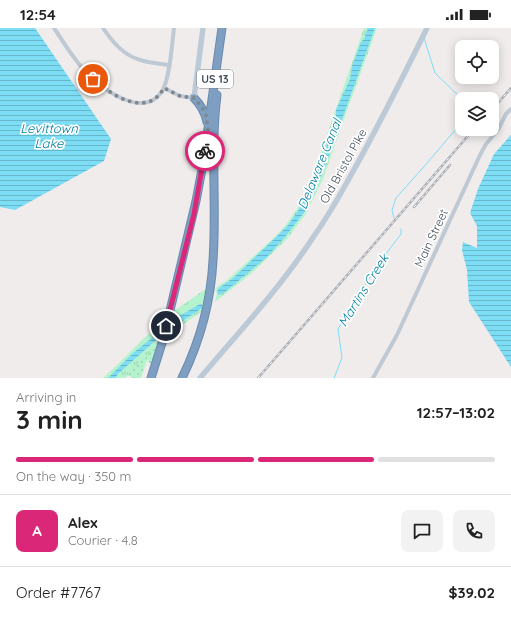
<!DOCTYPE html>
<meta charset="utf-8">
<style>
:root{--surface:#fff;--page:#f2f2f2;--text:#222;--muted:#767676;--line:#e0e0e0;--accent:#db2777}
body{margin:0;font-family:Quicksand,sans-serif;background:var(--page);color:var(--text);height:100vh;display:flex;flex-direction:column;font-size:15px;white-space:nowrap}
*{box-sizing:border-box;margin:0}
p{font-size:13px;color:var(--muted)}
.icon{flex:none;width:22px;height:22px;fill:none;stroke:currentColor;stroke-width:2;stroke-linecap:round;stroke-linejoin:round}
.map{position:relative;height:350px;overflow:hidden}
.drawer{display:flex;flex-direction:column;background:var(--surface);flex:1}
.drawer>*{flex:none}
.controls{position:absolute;left:455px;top:12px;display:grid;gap:8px}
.controls a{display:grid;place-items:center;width:44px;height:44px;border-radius:8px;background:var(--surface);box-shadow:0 2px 10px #0003;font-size:20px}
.pin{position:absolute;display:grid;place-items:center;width:34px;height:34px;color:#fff;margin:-17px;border:2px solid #fff;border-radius:50%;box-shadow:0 1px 4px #0007}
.courier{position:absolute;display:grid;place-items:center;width:40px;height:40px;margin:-20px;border:3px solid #db2777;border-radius:50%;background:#fff;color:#222;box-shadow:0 1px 5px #0007}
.overview em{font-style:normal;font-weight:700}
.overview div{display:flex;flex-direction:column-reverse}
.overview{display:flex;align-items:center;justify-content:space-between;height:68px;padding:0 16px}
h1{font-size:26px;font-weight:700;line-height:30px}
.bar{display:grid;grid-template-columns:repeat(4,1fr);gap:6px 4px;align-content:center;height:48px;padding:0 16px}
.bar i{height:5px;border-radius:3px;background:var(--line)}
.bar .on{background:var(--accent)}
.bar p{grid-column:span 4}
.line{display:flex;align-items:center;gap:10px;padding:0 16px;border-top:1px solid var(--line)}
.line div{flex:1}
.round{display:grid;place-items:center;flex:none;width:42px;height:42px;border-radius:8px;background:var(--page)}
.status{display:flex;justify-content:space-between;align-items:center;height:28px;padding:0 20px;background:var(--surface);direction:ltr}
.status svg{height:11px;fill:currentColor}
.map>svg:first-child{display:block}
.grass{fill:url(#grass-dots)}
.forest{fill:url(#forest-firs)}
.park{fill:url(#park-tufts)}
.water{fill:url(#water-rules)}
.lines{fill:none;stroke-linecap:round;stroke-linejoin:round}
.stream{stroke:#7cddf5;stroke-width:1}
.highway-casing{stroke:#698aae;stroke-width:9}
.street{stroke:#bec9d4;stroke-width:4}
.secondary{stroke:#bccad8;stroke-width:5.5}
.highway{stroke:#7e9fc2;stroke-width:7}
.rail-casing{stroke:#aeb2b8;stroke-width:2.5}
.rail{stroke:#fff;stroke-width:1;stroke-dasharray:3;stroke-linecap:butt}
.done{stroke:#80878e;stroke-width:4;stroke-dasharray:0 7.2}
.route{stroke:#db2777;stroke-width:5}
.labels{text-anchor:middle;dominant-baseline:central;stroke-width:3.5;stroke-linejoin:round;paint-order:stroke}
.shield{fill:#fff;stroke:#7b848d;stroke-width:1}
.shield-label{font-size:11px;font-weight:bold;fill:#43505c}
.street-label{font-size:12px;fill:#43505c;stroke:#fff}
.water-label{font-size:13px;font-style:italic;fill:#0281a2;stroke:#fff}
</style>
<div class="status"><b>12:54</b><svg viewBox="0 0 49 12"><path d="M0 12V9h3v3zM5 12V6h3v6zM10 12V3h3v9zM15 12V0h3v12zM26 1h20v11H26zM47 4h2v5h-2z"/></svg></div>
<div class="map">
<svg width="511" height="350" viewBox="0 0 511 350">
<defs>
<pattern id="grass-dots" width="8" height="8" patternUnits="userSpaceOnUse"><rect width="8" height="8" fill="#b4f3cd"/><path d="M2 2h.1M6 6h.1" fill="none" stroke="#9cd2b2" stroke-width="1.8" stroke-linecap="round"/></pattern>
<pattern id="forest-firs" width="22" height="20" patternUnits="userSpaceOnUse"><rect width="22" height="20" fill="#b4f3cd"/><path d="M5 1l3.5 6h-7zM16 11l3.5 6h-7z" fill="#9cd2b2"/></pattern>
<pattern id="park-tufts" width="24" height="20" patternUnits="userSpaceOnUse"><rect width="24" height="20" fill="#b4f3cd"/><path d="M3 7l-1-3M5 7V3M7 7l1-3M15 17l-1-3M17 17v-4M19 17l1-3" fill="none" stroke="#9cd2b2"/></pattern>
<pattern id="water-rules" width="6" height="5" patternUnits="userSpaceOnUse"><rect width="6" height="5" fill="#7cddf5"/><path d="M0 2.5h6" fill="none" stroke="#67b6ca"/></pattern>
</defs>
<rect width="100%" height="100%" fill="#f0ecec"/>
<path class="grass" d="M163 294H164L153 336 149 335 147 332 141 350H132L130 348H127L125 350 120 346 135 332 158 313V305Z"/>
<path class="forest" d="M163 294 158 305 104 350 143 311Z"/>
<path class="park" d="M364 0H377L344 91 323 151 305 187 287 211 252 245 215 274 217 265 215 262 218 258 226 253 277 207 288 194 297 181 313 147Z
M207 260 202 283 170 306 174 283Z
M159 300 152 324 130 343 124 350H103L149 308Z"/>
<path class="water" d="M0 0H35L111 111 104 133 15 182 0 179Z
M368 0H375L324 141 306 182 285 209 267 229 225 264 221 266 218 267 217 264 219 260 233 250 275 210 288 197 298 183 307 166 316 147 333 101 336 90V82L350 51 352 38 361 14 364 11Z
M511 107V339L469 274 467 242 462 222 463 214 477 220V198L470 185 478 161 494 126Z
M200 276H202V280L175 298 173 296 176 290Z
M158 305V309L156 312 119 345 115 350H108L133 325Z"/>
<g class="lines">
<path class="stream" d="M424 10 435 45 462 71
M394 190 392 182 396 170 428 134 462 94
M334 350 342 330 338 301 376 239 401 206V201"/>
<g class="highway-casing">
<path id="highway" d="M194 70C201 77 205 84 207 94
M151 350 163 312 196 173 203 136 222 0
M182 350C200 313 211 273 213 232 217 177 210 122 217 67"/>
</g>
<path class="street" d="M54 0C65 16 75 34 89 47 104 63 145 91 162 63 170 51 172 15 174 0
M103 0C113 15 125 29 144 33 152 35 161 36 169 37
M164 60 180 68 194 70
M373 350 397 307 480 127 486 116 498 102 506 86 511 81"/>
<path class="secondary" d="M194 70 203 0
M200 350C239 304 281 259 314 208 326 191 336 174 346 156 375 105 401 53 427 0"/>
<use href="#highway" class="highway"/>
<g class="rail-casing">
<path id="rail" d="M492 82 511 60
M414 179 450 137
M258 350 474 101"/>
</g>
<use href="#rail" class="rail"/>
</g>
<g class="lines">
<path class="done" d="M93 51C111 67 147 91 164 60L180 68 194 70 202 79 206 87 208 101 205 123"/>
<path class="route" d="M166 298 194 186 205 123"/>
</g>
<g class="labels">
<rect class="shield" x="197" y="42" width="36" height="18" rx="3"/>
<g class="shield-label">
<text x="215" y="51">US 13</text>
</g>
<g class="street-label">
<text transform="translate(343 138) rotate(-61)">Old Bristol Pike</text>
<text transform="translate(431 210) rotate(-65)">Main Street</text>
</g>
<g class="water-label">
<text x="49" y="100">Levittown<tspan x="49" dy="15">Lake</tspan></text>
<text transform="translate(319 136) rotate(-68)">Delaware Canal</text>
<text transform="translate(363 262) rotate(-58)">Martins Creek</text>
</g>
</g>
</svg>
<div class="controls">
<a><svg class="icon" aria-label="locate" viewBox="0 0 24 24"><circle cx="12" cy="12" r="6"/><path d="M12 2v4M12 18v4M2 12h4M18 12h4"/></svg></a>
<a><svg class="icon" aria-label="layers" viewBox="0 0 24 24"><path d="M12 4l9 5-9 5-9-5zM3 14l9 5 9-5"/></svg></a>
</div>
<div class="pin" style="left:93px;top:51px;background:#ea580c"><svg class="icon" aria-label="bag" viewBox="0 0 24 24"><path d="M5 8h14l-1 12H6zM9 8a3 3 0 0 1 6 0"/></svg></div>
<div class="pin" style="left:166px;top:298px;background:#1f2937"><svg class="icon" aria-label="home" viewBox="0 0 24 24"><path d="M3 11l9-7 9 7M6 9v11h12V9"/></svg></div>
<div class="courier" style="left:205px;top:123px"><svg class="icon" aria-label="bike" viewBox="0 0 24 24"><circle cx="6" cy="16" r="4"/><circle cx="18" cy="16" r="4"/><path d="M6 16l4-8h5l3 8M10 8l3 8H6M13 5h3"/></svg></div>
</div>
<section class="drawer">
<div class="overview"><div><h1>3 min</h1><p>Arriving in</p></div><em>12:57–13:02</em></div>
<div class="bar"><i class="on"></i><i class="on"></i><i class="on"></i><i></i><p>On the way · 350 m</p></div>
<div class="line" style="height:72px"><b class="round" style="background:var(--accent);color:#fff">A</b><div><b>Alex</b><p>Courier · 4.8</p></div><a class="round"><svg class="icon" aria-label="chat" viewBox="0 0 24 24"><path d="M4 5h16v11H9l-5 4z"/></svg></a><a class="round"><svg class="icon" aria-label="phone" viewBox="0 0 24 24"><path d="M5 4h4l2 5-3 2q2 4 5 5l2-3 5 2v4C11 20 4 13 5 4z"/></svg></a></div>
<div class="line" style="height:52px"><div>Order #7767</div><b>$39.02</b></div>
</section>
